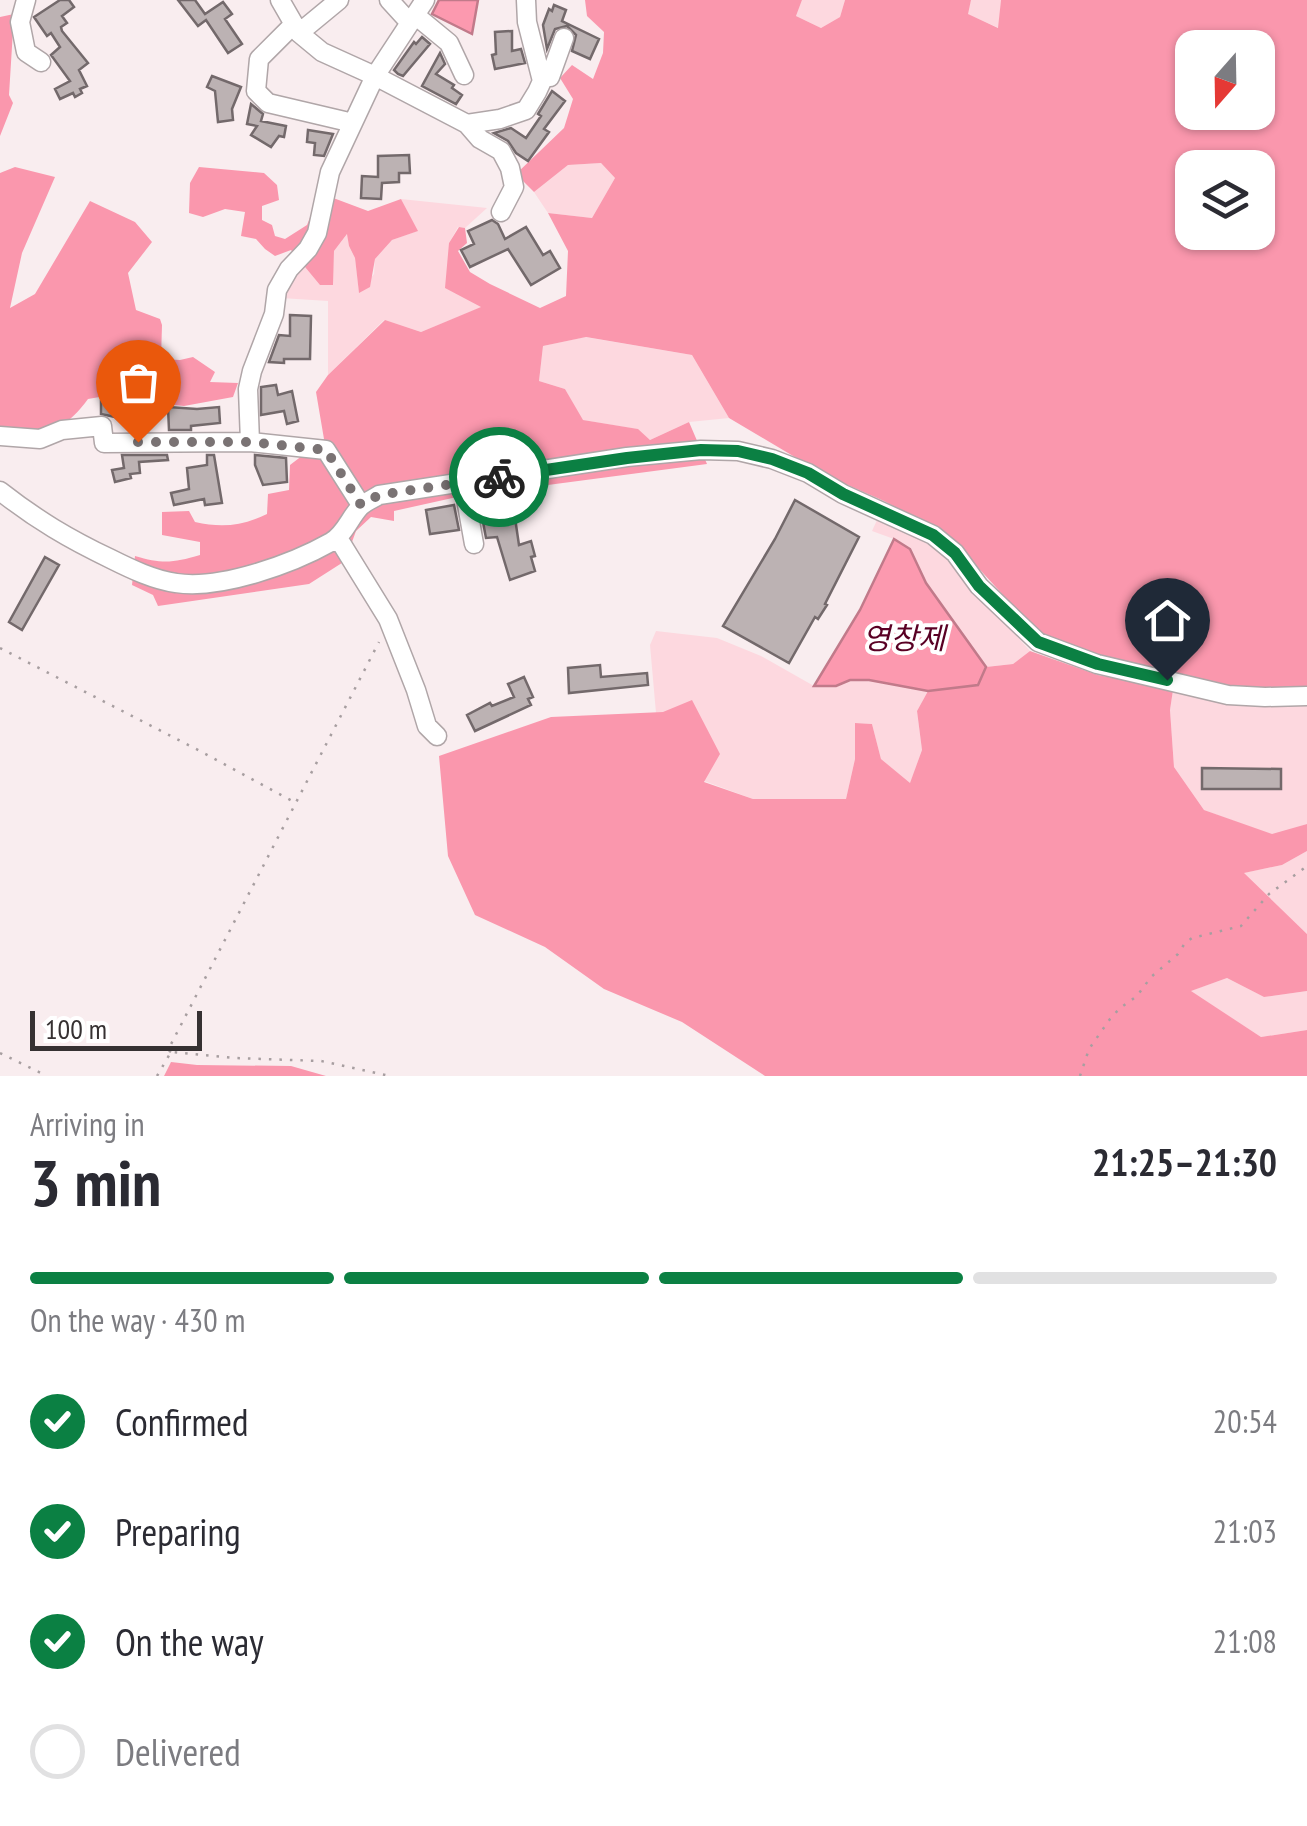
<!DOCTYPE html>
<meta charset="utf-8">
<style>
:root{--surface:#fff;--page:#f7f7f7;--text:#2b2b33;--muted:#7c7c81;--line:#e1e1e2;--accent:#0b8043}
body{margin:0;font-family:"PT Sans Narrow","Noto Sans KR",sans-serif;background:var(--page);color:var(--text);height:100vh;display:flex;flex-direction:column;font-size:38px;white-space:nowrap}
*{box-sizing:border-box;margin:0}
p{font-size:32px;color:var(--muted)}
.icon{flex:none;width:55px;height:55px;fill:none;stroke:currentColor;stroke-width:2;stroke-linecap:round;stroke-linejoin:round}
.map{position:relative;height:1076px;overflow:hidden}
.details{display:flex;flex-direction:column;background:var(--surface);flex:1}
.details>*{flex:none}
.needle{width:65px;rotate:200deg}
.fabs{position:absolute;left:1175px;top:30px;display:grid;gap:20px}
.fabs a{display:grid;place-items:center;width:100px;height:100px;border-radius:20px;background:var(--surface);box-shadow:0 2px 8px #0004;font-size:50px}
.scale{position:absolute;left:30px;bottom:25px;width:172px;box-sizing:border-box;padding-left:10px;border:5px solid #363132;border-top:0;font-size:28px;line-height:35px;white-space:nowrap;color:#363132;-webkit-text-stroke:8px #fff;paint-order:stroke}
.pin{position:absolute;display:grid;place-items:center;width:85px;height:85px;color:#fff;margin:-102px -42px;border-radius:50% 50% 50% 0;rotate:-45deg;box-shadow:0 0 10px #0007}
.pin .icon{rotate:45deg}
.courier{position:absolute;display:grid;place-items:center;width:100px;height:100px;margin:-50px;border:8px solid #0b8043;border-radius:50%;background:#fff;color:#222;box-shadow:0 2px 12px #0007}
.overview em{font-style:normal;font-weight:600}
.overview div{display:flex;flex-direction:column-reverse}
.overview{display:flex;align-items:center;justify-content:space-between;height:170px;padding:0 30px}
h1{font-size:65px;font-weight:600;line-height:75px}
.bar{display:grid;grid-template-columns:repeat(4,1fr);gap:15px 10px;align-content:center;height:120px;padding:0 30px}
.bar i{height:12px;border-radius:8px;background:var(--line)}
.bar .on{background:var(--accent)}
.bar p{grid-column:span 4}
ol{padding:0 30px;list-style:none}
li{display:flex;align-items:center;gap:30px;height:110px}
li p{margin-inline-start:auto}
li .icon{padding:10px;border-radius:50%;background:var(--accent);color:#fff;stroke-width:4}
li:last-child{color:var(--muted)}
li i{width:55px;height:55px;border:5px solid var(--line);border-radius:50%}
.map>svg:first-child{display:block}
.green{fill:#fdd8df}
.forest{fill:#fa97ad;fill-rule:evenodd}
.water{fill:#fc99af;stroke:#c17a8a;stroke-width:2.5}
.building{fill:#bcb2b3;stroke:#73696b;stroke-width:2.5}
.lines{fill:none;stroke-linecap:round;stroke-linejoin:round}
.minor-casing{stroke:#b0a6a8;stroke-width:21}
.path{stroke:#a79ea0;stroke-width:2.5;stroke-dasharray:2.5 8;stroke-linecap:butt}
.minor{stroke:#fff;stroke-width:18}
.done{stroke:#7a7374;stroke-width:10;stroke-dasharray:0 18}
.route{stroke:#0b8043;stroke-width:12}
.labels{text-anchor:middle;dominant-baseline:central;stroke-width:8;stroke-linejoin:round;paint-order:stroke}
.water-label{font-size:30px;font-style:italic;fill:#590024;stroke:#fff}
</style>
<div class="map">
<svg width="1307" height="1076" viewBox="0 0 1307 1076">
<rect width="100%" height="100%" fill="#f9edef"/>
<path class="green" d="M802 0H845L840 17 821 28 796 16Z
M971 0H1001L999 28 967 14Z
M601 163 615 178 592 218 548 213 534 192 568 165Z
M401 199 487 208 465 228 458 227 449 243 482 307 421 332 384 320 328 375V301L281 298 303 262 332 285 334 251 348 233 349 246 355 258 359 292 374 274 375 259 392 240 417 231Z
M585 337 692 355 729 418 689 422 650 440 637 429 582 420 565 389 539 381 543 346Z
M877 520 907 530 950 559 1030 651 1013 664 986 667 926 583 910 549 894 539 872 531Z
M656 631 717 638 761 656 814 686H836L850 680H869L928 691 917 711 922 750 910 784 881 759 872 724 855 723V759L846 799H753L704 781 663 712 656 713 650 645Z
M1173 690 1264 706H1307V824L1272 835 1204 810 1174 767 1170 710Z
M1307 851V934L1243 873 1282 865Z
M1227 978 1264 997 1307 991V1030L1261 1037 1190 991Z"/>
<path class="forest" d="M585 0H802L796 16 821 28 840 17 845 0H971L968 14 998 28 1001 0H1307V689H1231L1085 651 1038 633 949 536 884 501 825 475 729 418 692 355 586 337 543 346 539 381 565 389 583 420 638 429 650 440 689 422 707 464 457 497 394 511V521L371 517 356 531 345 561 309 584 158 606 153 595 132 585 135 556C162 564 173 563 200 555V542L162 535V512L189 511 195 522C222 528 242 526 267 514L268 494 289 490 290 465 324 439 316 392 328 375 385 320 421 332 481 307 445 288 449 243 459 227 465 228 467 243 458 251 470 272 490 284 540 308 566 296 568 251 548 213 592 218 615 178 601 163 568 165 534 192 516 174 564 128 573 99 560 78 572 65 593 79 603 53 604 32 587 16ZM1192 48H1258V112H1192ZM1192 168H1258V232H1192Z
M14 14 9 95 13 103 0 136V17Z
M15 167 55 177 22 253 10 308 35 294 90 201 135 222 152 242 128 273 136 310 160 319 162 325 161 359 180 360 193 357 215 372 210 382 238 383 233 397 184 406 152 403 123 393 88 399C63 434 41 435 0 431V173Z
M199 167 264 173 277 185 279 200 262 206V220L272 225 275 236 285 239 307 225 320 193 368 211 401 199 418 231 392 240 375 259 370 287 359 293 355 258 349 246 347 234 334 251 333 285H320L291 250 275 256 265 249 256 239 241 236 245 212 225 209 203 217 189 213 190 183Z
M1030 651 1098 675 1173 690 1170 710 1174 767 1204 810 1272 834 1307 824V851L1282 865 1244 873 1307 934V991L1264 997 1227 978 1191 991 1261 1037 1307 1030V1076H765L682 1022 604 989 545 947 475 915 448 856 439 756 551 717 663 712 692 700 720 754 704 782 753 799H846L855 759V723L872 724 881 759 910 783 922 750 917 711 928 691 978 685 986 667 1013 664Z
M171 1062 197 1065 291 1066 326 1076H164Z"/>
<path class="water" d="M439 0H478L472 34 432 14Z
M894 539 910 549 926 583 986 667 978 685 928 691 869 680H850L836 686H814L860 610Z"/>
<path class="building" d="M60 0H69L74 7 62 16 67 23 61 27 62 31 88 63 79 70 87 86 80 89 82 93 75 97 73 93 60 99 55 89 70 81 51 55 60 47 51 33 47 36 34 17Z
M178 0H195L205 14 223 2 232 14 225 19 242 44 228 53 206 20 198 26Z
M554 5 566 10 562 21 599 39 590 59 572 51 576 35 567 26 555 29 547 49 543 25 549 9 552 11Z
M512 31V51L521 49 525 63 495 69 492 55 496 54 495 32Z
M422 37 430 44 403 76 398 74 394 70 414 42 416 44Z
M440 53 445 64 436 74 454 85 452 88 462 95 456 104 422 86Z
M212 76 241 87 232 109 233 120 218 122 215 91 207 87Z
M552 91 565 101 544 129 549 132 528 161 516 153 508 141 494 133 511 128 526 138 541 116 538 114Z
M251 104 263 114 261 121 286 126 284 137 279 136 271 147 251 135 257 126 247 124Z
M308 130 333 134 324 156 314 155 315 143 307 142Z
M409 155 410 173H399V182L382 183 381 199 361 198 362 176 378 177V156Z
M492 220 498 224 505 239 526 227 543 255 550 251 560 268 531 285 508 249 470 267 461 250 474 244 468 231Z
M290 315 311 316 310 359H284V363L269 362 279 335 290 336Z
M276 385 278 395 292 391 298 421 287 424 284 411 261 415V387Z
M140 400 142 426H125L115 417 101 414V401Z
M168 407 197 409 219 407 220 423 191 426V430H169Z
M122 455H167L168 460 139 462 140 473 130 474 131 478 115 482 112 470 124 468Z
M207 455H214L222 503 205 505 204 499 174 505 171 493 189 489 187 468 207 465Z
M255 455 286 458 287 482 263 485 255 465Z
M511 491 519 545 531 541 535 556 531 557 535 571 510 580 497 537 486 538 478 495Z
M795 500 859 537 825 604 827 605 818 619 815 617 789 663 723 626 775 539Z
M454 505 459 530 430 534 426 510Z
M45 557 59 565 22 630 9 622Z
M600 665 601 677 647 673 648 685 569 693 568 668Z
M524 677 533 697 528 699 531 705 475 731 467 715 490 703 492 706 514 697 508 684Z
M1202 768 1281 769V789H1202Z"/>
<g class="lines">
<g class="minor-casing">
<path id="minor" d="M26 0 20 22 26 52 41 62
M280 0 299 33 322 52 375 76 467 124 500 119 526 110 537 92 542 81 527 22 526 0
M389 0 410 23
M415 15 449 43 464 75
M293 25 259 59 256 91 268 103 353 123
M299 33 339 0
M541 76 550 77 564 38
M467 124 480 139 501 151 510 168 514 187 501 212
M0 436 40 439 62 430 102 426 104 443 250 442 248 389 252 371 274 314 277 290 289 269 308 249 317 233 330 172 375 76 425 0
M250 442 326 450 361 505
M463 482 474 544
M0 491C37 520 69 539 111 559 131 569 154 580 176 583 220 590 292 564 331 542 345 534 349 519 360 507 365 502 373 499 379 495L627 457 701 450 738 451 772 459 808 473 843 494 933 535 955 553 979 586 1038 642 1097 664 1228 695 1265 697 1307 696
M338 538 388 619 416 690 427 726 437 736"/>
</g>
<path class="path" d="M0 648 200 751 294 802
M171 1052 168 1050 379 642
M0 1053 47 1076
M157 1076 171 1052 234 1058 321 1061 390 1076
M1080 1076 1089 1049 1110 1019 1120 1008 1137 996 1151 977 1178 954 1185 943 1192 938 1241 926 1269 894 1307 866"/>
<use href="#minor" class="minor"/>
</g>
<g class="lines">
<path class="done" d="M138 442H250L326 450 361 505 379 495 499 477"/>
<path class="route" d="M499 477 627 458 701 450 738 451 772 459 808 473 843 494 933 535 955 553 979 586 1038 642 1098 664 1167 680"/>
</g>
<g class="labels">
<g class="water-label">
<text x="904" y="637">영창제</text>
</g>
</g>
</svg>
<div class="fabs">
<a><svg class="needle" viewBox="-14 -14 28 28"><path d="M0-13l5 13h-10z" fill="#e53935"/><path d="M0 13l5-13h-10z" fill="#7c7c81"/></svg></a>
<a><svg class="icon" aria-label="layers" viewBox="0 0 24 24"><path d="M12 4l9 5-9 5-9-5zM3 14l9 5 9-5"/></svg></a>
</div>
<div class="scale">100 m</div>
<div class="pin" style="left:138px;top:442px;background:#ea580c"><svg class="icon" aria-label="bag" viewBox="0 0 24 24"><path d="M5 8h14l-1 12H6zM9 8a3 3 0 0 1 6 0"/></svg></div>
<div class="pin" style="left:1167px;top:680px;background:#1f2937"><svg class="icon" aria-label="home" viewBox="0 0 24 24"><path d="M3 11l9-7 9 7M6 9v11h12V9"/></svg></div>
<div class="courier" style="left:499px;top:477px"><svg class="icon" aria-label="bike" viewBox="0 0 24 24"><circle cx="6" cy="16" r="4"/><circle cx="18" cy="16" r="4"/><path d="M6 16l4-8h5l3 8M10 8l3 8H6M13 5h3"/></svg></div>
</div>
<section class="details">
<div class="overview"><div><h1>3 min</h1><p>Arriving in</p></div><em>21:25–21:30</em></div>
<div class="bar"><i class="on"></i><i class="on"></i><i class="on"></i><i></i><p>On the way · 430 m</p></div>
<ol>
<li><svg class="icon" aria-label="check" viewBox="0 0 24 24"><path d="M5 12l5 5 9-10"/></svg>Confirmed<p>20:54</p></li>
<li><svg class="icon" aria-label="check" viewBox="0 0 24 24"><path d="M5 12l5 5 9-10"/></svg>Preparing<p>21:03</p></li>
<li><svg class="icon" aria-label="check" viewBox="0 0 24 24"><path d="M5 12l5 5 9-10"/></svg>On the way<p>21:08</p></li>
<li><i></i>Delivered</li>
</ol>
</section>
